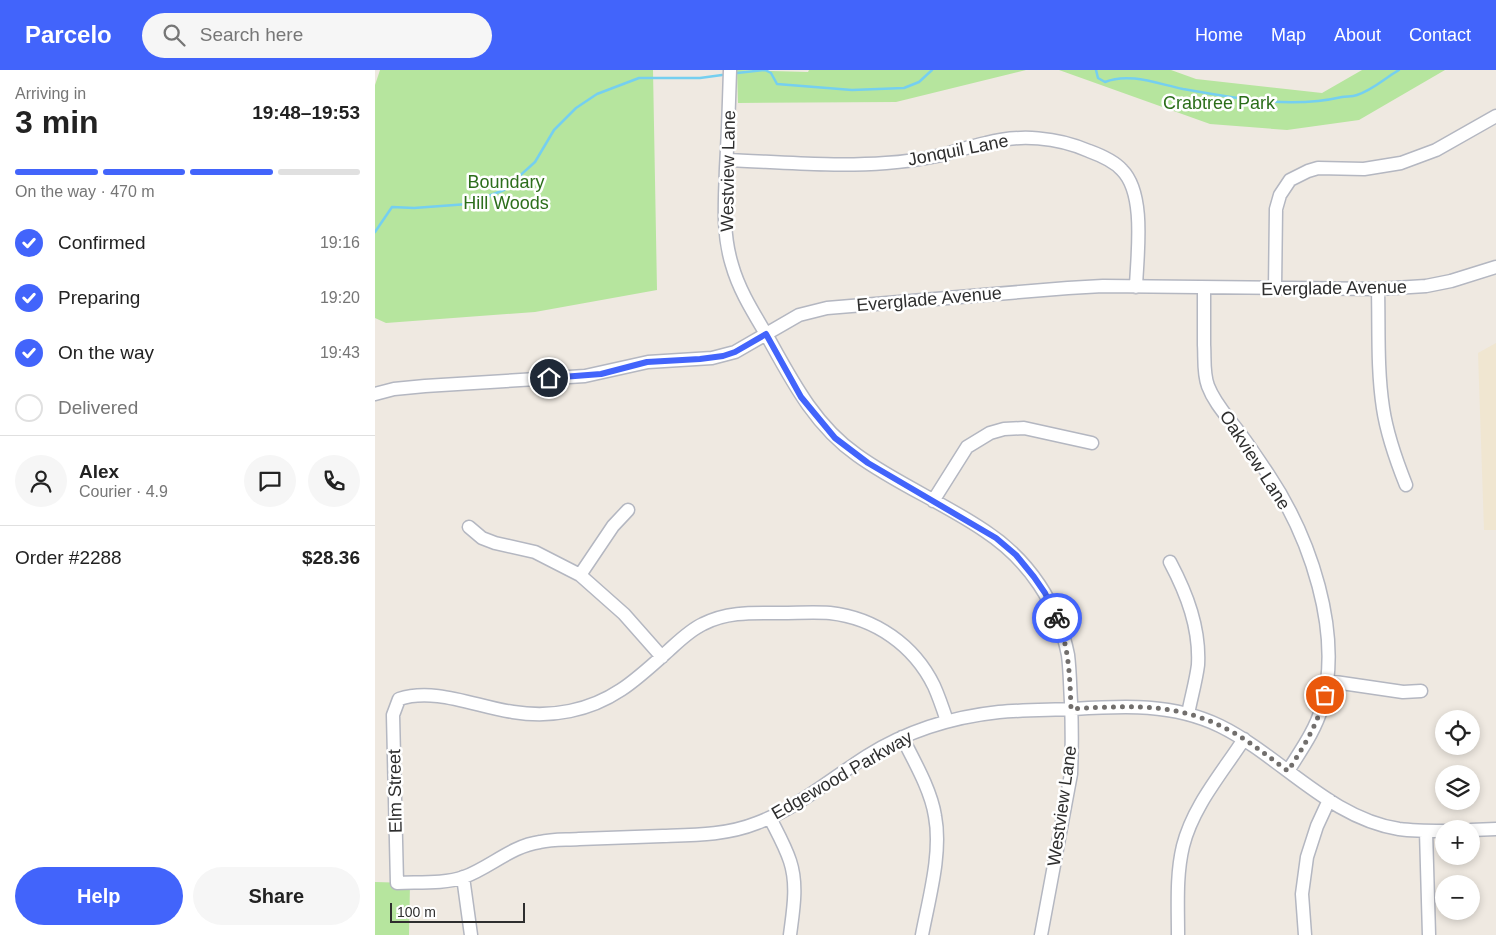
<!DOCTYPE html>
<meta charset="utf-8">
<style>
:root{--surface:#fff;--page:#f6f6f6;--text:#222;--muted:#767676;--line:#e0e0e0;--accent:#4264fb}
body{margin:0;font-family:Arial,sans-serif;background:var(--page);color:var(--text);height:100vh;display:flex;flex-direction:column;font-size:19px;white-space:nowrap}
*{box-sizing:border-box;margin:0}
p{font-size:16px;color:var(--muted)}
.icon{flex:none;width:28px;height:28px;fill:none;stroke:currentColor;stroke-width:2;stroke-linecap:round;stroke-linejoin:round}
.map{position:relative;flex:1;overflow:hidden}
.side{display:flex;flex-direction:column;background:var(--surface);width:375px}
.side>*{flex:none}
.buttons{position:absolute;left:1060px;top:640px;display:grid;gap:10px}
.buttons a{display:grid;place-items:center;width:45px;height:45px;border-radius:50%;background:var(--surface);box-shadow:0 2px 8px #0003;font-size:25px}
.scale{position:absolute;left:15px;bottom:12px;width:135px;box-sizing:border-box;padding-left:5px;border:2px solid #2e2e2e;border-top:0;font-size:14px;line-height:18px;white-space:nowrap;color:#2e2e2e;-webkit-text-stroke:4px #fff;paint-order:stroke}
.pin{position:absolute;display:grid;place-items:center;width:42px;height:42px;color:#fff;margin:-21px;border:2px solid #fff;border-radius:50%;box-shadow:0 1px 5px #0007}
.courier{position:absolute;display:grid;place-items:center;width:50px;height:50px;margin:-25px;border:4px solid #4264fb;border-radius:50%;background:#fff;color:#222;box-shadow:0 1px 6px #0007}
.summary em{font-style:normal;font-weight:700}
.summary div{display:flex;flex-direction:column-reverse}
.summary{display:flex;align-items:center;justify-content:space-between;height:85px;padding:0 15px}
h1{font-size:32px;font-weight:700;line-height:38px}
.bar{display:grid;grid-template-columns:repeat(4,1fr);gap:8px 5px;align-content:center;height:60px;padding:0 15px}
.bar i{height:6px;border-radius:4px;background:var(--line)}
.bar .selected{background:var(--accent)}
.bar p{grid-column:span 4}
.line{display:flex;align-items:center;gap:12px;padding:0 15px;border-top:1px solid var(--line)}
.line div{flex:1}
.round{display:grid;place-items:center;flex:none;width:52px;height:52px;border-radius:26px;background:var(--page)}
ol{padding:0 15px;list-style:none}
li{display:flex;align-items:center;gap:15px;height:55px}
li p{margin-inline-start:auto}
li .icon{padding:5px;border-radius:50%;background:var(--accent);color:#fff;stroke-width:4}
li:last-child{color:var(--muted)}
li i{width:28px;height:28px;border:2px solid var(--line);border-radius:50%}
.button{display:flex;gap:10px;margin-top:auto;padding:10px 15px}
.button a{flex:1;height:58px;border-radius:30px;background:var(--accent);color:#fff;font-size:20px;font-weight:700;line-height:58px;text-align:center}
.button a+a{background:var(--page);color:var(--text)}
header{display:flex;align-items:center;gap:30px;box-sizing:border-box;height:70px;padding:0 25px;background:var(--accent);color:#fff}
header strong{font-size:24px}
nav{display:flex;gap:28px;margin-inline-start:auto;font-size:18px}
.search{width:350px;height:45px;background:var(--page);display:flex;align-items:center;gap:12px;box-sizing:border-box;padding:0 18px;border-radius:28px;color:var(--muted);font-size:19px}
main{display:flex;flex:1;min-height:0}
.map>svg:first-child{display:block}
.education{fill:#f0e6d1}
.green{fill:#b6e59e}
.lines{fill:none;stroke-linecap:round;stroke-linejoin:round}
.stream{stroke:#75cff0;stroke-width:2.5}
.minor-casing{stroke:#b4b7c1;stroke-width:15}
.minor{stroke:#fff;stroke-width:12}
.done{stroke:#726f6d;stroke-width:5;stroke-dasharray:0 9}
.route{stroke:#4264fb;stroke-width:6}
.labels{text-anchor:middle;dominant-baseline:central;stroke-width:5;stroke-linejoin:round;paint-order:stroke}
.park-label{font-size:18px;fill:#2c6e1b;stroke:#fff}
.street-label{font-size:18px;fill:#2e2e2e;stroke:#fff}
</style>
<header>
<strong>Parcelo</strong>
<div class="search"><svg class="icon" aria-label="search" viewBox="0 0 24 24"><circle cx="10" cy="10" r="6"/><path d="M15 15l6 6"/></svg>Search here</div>
<nav><a>Home</a><a>Map</a><a>About</a><a>Contact</a></nav>
</header>
<main>
<section class="side">
<div class="summary"><div><h1>3 min</h1><p>Arriving in</p></div><em>19:48–19:53</em></div>
<div class="bar"><i class="selected"></i><i class="selected"></i><i class="selected"></i><i></i><p>On the way · 470 m</p></div>
<ol>
<li><svg class="icon" aria-label="check" viewBox="0 0 24 24"><path d="M5 12l5 5 9-10"/></svg>Confirmed<p>19:16</p></li>
<li><svg class="icon" aria-label="check" viewBox="0 0 24 24"><path d="M5 12l5 5 9-10"/></svg>Preparing<p>19:20</p></li>
<li><svg class="icon" aria-label="check" viewBox="0 0 24 24"><path d="M5 12l5 5 9-10"/></svg>On the way<p>19:43</p></li>
<li><i></i>Delivered</li>
</ol>
<div class="line" style="height:90px"><a class="round"><svg class="icon" aria-label="person" viewBox="0 0 24 24"><circle cx="12" cy="8" r="4"/><path d="M4 21q1-7 8-7t8 7"/></svg></a><div><b>Alex</b><p>Courier · 4.9</p></div><a class="round"><svg class="icon" aria-label="chat" viewBox="0 0 24 24"><path d="M4 5h16v11H9l-5 4z"/></svg></a><a class="round"><svg class="icon" aria-label="phone" viewBox="0 0 24 24"><path d="M5 4h4l2 5-3 2q2 4 5 5l2-3 5 2v4C11 20 4 13 5 4z"/></svg></a></div>
<div class="line" style="height:65px"><div>Order #2288</div><b>$28.36</b></div>
<div class="button"><a>Help</a><a>Share</a></div>
</section>
<div class="map">
<svg width="1121" height="865" viewBox="0 0 1121 865">
<rect width="100%" height="100%" fill="#efe9e1"/>
<path class="education" d="M1121 273V460H1109L1103 283Z"/>
<path class="green" d="M5 0H278L282 220 160 242 11 253 0 248V15Z
M362 0 433 2 434 0H651L521 32 363 33Z
M684 0H796L821 9 947 23 987 0H1070L984 50 912 60 835 54Z
M0 812 35 813 34 865H0Z"/>
<g class="lines">
<path class="stream" d="M721 0 723 8 730 12C754 2 783 14 808 19 859 28 915 39 967 27 972 26 977 27 982 25 998 20 1010 8 1024 0
M362 3 390 0 396 3 402 14 477 20 529 18 544 12 557 0
M0 162 17 137 39 138 93 134 129 120 160 92 179 60 201 38 222 24 264 8H325L347 5"/>
<g class="minor-casing">
<path id="minor" d="M355 0C354 33 353 65 351 98 350 131 347 163 357 195 364 220 378 242 391 264 416 309 439 355 482 385 522 414 569 433 610 461 654 490 683 534 693 585 695 601 695 616 696 632 697 656 697 680 696 704L666 865
M352 90C404 92 458 97 511 93 529 92 548 89 567 85 582 81 596 76 611 73 645 64 682 67 714 81 725 85 739 91 747 100 771 124 762 185 761 217
M829 218C829 237 829 256 829 275 830 288 828 303 833 316 839 332 850 344 860 357 872 372 882 388 893 404 935 467 968 562 947 637 940 661 926 680 913 701
M900 219 901 139 905 125 915 110 933 101 943 98 989 99 1026 93 1061 80 1121 46
M1003 219C1004 259 1002 299 1008 338 1012 365 1021 390 1031 415
M0 324 19 319 50 316 210 306 273 292 337 288 360 282 424 245 452 238 693 218 728 216 1003 219 1051 216 1076 211 1121 197
M558 431 592 377 615 363 629 359 649 358 717 373
M94 457 107 468 120 473 160 482 205 505 249 544 287 587
M795 492C812 524 825 558 823 595 821 611 816 628 813 644
M205 505 238 456 253 440
M953 611 1028 622 1046 621
M572 651C568 639 564 627 559 616 539 575 500 548 455 543 439 542 422 543 406 543 380 543 353 541 328 554 315 560 304 571 293 581 262 609 237 633 195 641 176 645 157 645 138 642 102 637 60 617 24 629L18 645 22 813C44 812 69 814 89 807 116 797 136 776 165 772 178 769 191 770 204 769 232 768 260 767 288 766 320 765 352 765 382 753 422 738 456 709 492 686 532 661 577 647 624 642 648 640 673 640 697 639 749 636 797 633 845 656 906 686 954 748 1024 759 1039 761 1054 761 1069 761
M527 667C539 691 556 720 560 746 567 783 554 828 547 865
M395 748C402 762 410 776 415 791 423 815 418 841 415 865
M1096 760 1121 759
M1051 761 1054 865
M88 807 96 865
M803 865C803 835 801 805 808 776 818 736 847 703 869 669
M930 865 927 824 932 787 942 756 954 730"/>
</g>
<use href="#minor" class="minor"/>
</g>
<g class="lines">
<path class="done" d="M682 548C694 577 695 608 696 639 761 635 812 632 869 669 884 679 898 690 913 701 929 676 943 654 950 625"/>
<path class="route" d="M174 308 226 304 272 292 325 289 348 286 360 282 391 264 426 327 460 368 493 393 621 468 641 485 659 507 670 523 682 548"/>
</g>
<g class="labels">
<g class="park-label">
<text x="844" y="33">Crabtree Park</text>
<text x="131" y="112">Boundary<tspan x="131" dy="21">Hill Woods</tspan></text>
</g>
<g class="street-label">
<text transform="translate(583 80) rotate(-11)">Jonquil Lane</text>
<text transform="translate(353 101) rotate(-89)">Westview Lane</text>
<text transform="translate(959 218) rotate(-1)">Everglade Avenue</text>
<text transform="translate(554 229) rotate(-5)">Everglade Avenue</text>
<text transform="translate(880 390) rotate(57)">Oakview Lane</text>
<text transform="translate(467 705) rotate(-30)">Edgewood Parkway</text>
<text transform="translate(20 721) rotate(-91)">Elm Street</text>
<text transform="translate(687 736) rotate(-82)">Westview Lane</text>
</g>
</g>
</svg>
<div class="buttons">
<a><svg class="icon" aria-label="locate" viewBox="0 0 24 24"><circle cx="12" cy="12" r="6"/><path d="M12 2v4M12 18v4M2 12h4M18 12h4"/></svg></a>
<a><svg class="icon" aria-label="layers" viewBox="0 0 24 24"><path d="M12 4l9 5-9 5-9-5zM3 14l9 5 9-5"/></svg></a>
<a>+</a>
<a>−</a>
</div>
<div class="scale">100 m</div>
<div class="pin" style="left:950px;top:625px;background:#ea580c"><svg class="icon" aria-label="bag" viewBox="0 0 24 24"><path d="M5 8h14l-1 12H6zM9 8a3 3 0 0 1 6 0"/></svg></div>
<div class="pin" style="left:174px;top:308px;background:#1f2937"><svg class="icon" aria-label="home" viewBox="0 0 24 24"><path d="M3 11l9-7 9 7M6 9v11h12V9"/></svg></div>
<div class="courier" style="left:682px;top:548px"><svg class="icon" aria-label="bike" viewBox="0 0 24 24"><circle cx="6" cy="16" r="4"/><circle cx="18" cy="16" r="4"/><path d="M6 16l4-8h5l3 8M10 8l3 8H6M13 5h3"/></svg></div>
</div>
</main>
